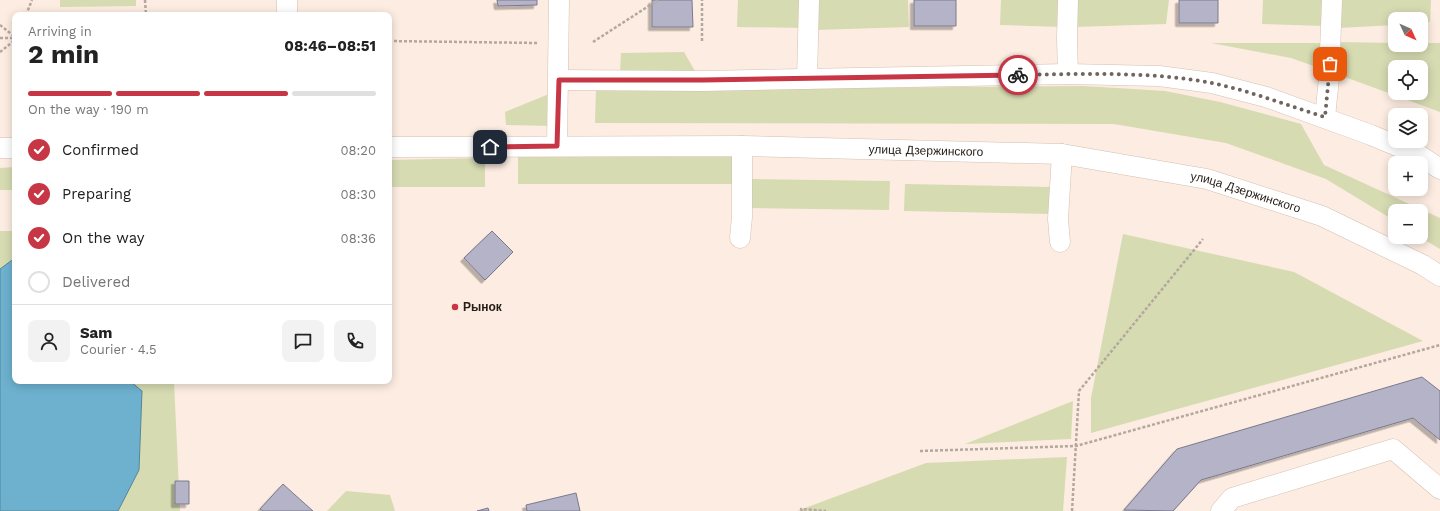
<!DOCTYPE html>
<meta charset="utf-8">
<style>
:root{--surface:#fff;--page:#f2f2f2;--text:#222;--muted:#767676;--line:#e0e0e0;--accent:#c73645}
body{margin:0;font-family:"Work Sans",sans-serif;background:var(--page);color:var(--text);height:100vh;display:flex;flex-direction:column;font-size:15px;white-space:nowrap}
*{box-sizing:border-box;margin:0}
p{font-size:13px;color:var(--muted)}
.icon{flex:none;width:22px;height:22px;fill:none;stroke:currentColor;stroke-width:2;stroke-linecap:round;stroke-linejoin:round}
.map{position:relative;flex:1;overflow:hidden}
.sheet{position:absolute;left:12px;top:12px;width:380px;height:372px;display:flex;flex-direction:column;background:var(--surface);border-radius:8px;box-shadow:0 2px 10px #0003}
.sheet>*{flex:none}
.needle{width:26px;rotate:134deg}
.fabs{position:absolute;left:1388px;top:12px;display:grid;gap:8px}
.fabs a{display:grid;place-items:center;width:40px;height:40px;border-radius:8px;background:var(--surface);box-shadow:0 2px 10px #0003;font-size:20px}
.pin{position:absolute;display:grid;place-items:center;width:34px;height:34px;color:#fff;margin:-17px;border-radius:8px;box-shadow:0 2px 6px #0006}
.courier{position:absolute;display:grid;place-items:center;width:40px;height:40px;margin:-20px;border:3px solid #c73645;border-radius:50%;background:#fff;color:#222;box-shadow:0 1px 5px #0007}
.head em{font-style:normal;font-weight:700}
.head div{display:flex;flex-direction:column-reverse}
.head{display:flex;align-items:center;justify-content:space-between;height:68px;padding:0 16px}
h1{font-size:26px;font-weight:700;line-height:30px}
.bar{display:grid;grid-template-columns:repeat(4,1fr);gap:6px 4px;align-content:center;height:48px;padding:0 16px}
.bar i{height:5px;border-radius:3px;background:var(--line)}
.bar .selected{background:var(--accent)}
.bar p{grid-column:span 4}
.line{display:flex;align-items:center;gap:10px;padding:0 16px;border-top:1px solid var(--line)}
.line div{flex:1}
.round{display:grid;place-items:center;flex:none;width:42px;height:42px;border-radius:8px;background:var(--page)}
ol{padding:0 16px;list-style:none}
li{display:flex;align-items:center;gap:12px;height:44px}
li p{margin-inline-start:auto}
li .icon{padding:4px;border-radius:50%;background:var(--accent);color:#fff;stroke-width:4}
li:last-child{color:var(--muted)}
li i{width:22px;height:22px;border:2px solid var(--line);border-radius:50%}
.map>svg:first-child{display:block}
.green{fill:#d6dbb2;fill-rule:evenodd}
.water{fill:#6db1cf;stroke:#578498}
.building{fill:#b4b3c8;stroke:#7a7a8d;filter:url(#shadow)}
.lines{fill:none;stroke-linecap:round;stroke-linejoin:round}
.minor-casing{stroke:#d4c0b3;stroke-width:21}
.path{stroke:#b4a79e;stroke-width:2.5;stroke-dasharray:3 2;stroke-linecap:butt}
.minor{stroke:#fff;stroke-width:20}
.done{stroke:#6f655e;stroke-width:4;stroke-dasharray:0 7.2}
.route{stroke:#c73645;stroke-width:5}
.poi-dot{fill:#c73645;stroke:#fcece1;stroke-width:1.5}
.labels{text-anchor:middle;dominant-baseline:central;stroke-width:3;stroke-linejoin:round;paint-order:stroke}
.street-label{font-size:12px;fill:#231c17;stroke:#fcece1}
.poi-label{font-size:12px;font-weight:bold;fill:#231c17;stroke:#fcece1;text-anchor:start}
</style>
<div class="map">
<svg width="1440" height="511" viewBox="0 0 1440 511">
<defs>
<filter id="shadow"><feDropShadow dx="-3.5" dy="3.5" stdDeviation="0" flood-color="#0004"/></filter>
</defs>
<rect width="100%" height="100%" fill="#fcece1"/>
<path class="green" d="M60 0H136V6L60 7Z
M738 0H805V28L737 27Z
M815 0H908L909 27 815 30Z
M1001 0H1064L1063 27 1000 25Z
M1074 0H1169L1166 24 1074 27Z
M1263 0H1326L1325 26 1262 24Z
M1338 0H1431L1430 22 1421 23V19H1395V25L1338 28Z
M1336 42 1395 43V45H1421V43H1440V112L1334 73ZM1395 67H1421V93H1395Z
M1211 43H1326L1325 70 1291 58Z
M684 52 696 73H620L621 53Z
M1084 86 1165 91 1220 102 1301 124 1324 165 1440 218V249L1420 237 1421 211H1395V221L1326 179 1226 143 1114 124 595 123 596 90Z
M549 94 552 126 506 125 505 112Z
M518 156 733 157V184H518Z
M485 158V187H389V160Z
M15 167V190H0V168Z
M752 179 890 181 889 210 751 208Z
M905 184 1051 187 1050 214 904 211Z
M0 231H15V258L0 269Z
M1123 234 1294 272 1423 341 1091 433V398Z
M130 381H174L180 511H118L139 470 142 391Z
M1073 401 1071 439 965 444Z
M1067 457 1063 511H797L926 463Z
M346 491 390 495 395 511H327Z"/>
<path class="water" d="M15 258V381H130L142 391 139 470 118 511H0V269Z"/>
<path class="building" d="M497 0H537V5L498 6Z
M652 0H692L693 27H652Z
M914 0H956V26H914Z
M1179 0H1218V23H1179Z
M492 231 513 252 485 280 464 258Z
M1422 377 1440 391V440L1413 418 1201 480 1173 511 1124 510 1177 449Z
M175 481H189V504H175Z
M283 484 294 494 313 511H263L260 509Z
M576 493 580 511H527L526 505Z
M488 508 489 511H477Z"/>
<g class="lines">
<g class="minor-casing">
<g id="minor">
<path d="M1068 0 1067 39 1068 74"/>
<path d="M287 15V0"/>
<path d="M807 79 809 0"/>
<path d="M559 80 703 81 1068 74 1159 76 1212 83 1266 97 1371 135 1419 155 1440 169"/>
<path d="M1325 117 1329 78 1332 0"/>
<path d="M557 146 559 0"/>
<path id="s1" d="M389 147 742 146 1062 154 1207 179 1322 216 1423 265 1440 276"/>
<path d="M0 148H15"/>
<path d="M740 238 742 217V146"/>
<path d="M1060 242 1058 219 1062 154"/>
<path d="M1221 511 1232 498 1393 449 1440 489"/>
</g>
</g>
<path class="path" d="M145 0 146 15
M26 15 32 0
M0 25 15 37
M0 38H15
M389 41 538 43
M702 41V0
M593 42 658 0
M0 52 15 40
M920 451 1076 446 1440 345
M802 511 801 509 826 511
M1072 511 1079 391 1203 239"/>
<use href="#minor" class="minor"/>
</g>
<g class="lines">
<path class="done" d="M1018 75C1083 74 1149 71 1212 83 1251 91 1288 106 1325 117L1330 64"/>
<path class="route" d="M490 147 557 146 559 80H703L1018 75"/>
</g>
<circle class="poi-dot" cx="455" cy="307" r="4"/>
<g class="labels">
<g class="street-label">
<text stroke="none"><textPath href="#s1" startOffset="537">улица Дзержинского</textPath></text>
<text stroke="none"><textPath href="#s1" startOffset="861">улица Дзержинского</textPath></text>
</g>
<g class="poi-label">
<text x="463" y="307">Рынок</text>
</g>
</g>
</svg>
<div class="fabs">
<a><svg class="needle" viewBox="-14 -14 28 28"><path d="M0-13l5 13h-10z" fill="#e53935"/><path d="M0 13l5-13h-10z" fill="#767676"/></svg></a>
<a><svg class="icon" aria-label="locate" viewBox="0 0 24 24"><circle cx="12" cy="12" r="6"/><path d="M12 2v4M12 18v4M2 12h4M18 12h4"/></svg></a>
<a><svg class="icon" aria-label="layers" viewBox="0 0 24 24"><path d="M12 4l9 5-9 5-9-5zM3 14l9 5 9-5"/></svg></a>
<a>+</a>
<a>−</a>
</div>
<div class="pin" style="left:1330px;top:64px;background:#ea580c"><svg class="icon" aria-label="bag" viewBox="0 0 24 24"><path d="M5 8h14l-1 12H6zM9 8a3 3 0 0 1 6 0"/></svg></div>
<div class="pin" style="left:490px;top:147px;background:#1f2937"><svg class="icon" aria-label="home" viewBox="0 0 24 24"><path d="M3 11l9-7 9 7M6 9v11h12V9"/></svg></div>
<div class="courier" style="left:1018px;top:75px"><svg class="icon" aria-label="bike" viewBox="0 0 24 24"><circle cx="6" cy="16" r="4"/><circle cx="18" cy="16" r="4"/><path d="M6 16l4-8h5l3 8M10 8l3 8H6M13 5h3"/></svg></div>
<section class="sheet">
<div class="head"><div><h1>2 min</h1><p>Arriving in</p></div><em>08:46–08:51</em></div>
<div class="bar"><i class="selected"></i><i class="selected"></i><i class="selected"></i><i></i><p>On the way · 190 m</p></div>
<ol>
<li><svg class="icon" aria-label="check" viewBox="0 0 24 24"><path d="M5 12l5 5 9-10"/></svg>Confirmed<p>08:20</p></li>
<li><svg class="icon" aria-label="check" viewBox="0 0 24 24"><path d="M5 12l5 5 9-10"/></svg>Preparing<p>08:30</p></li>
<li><svg class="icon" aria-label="check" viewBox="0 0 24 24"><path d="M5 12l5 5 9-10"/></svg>On the way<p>08:36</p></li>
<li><i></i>Delivered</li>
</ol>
<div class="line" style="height:72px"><a class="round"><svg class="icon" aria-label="person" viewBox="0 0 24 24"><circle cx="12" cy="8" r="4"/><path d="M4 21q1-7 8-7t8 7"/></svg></a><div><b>Sam</b><p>Courier · 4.5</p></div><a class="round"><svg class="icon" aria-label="chat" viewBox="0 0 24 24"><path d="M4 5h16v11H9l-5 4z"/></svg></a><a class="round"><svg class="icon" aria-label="phone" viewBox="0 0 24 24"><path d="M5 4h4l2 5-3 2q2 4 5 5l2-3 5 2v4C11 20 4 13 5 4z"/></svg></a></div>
</section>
</div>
